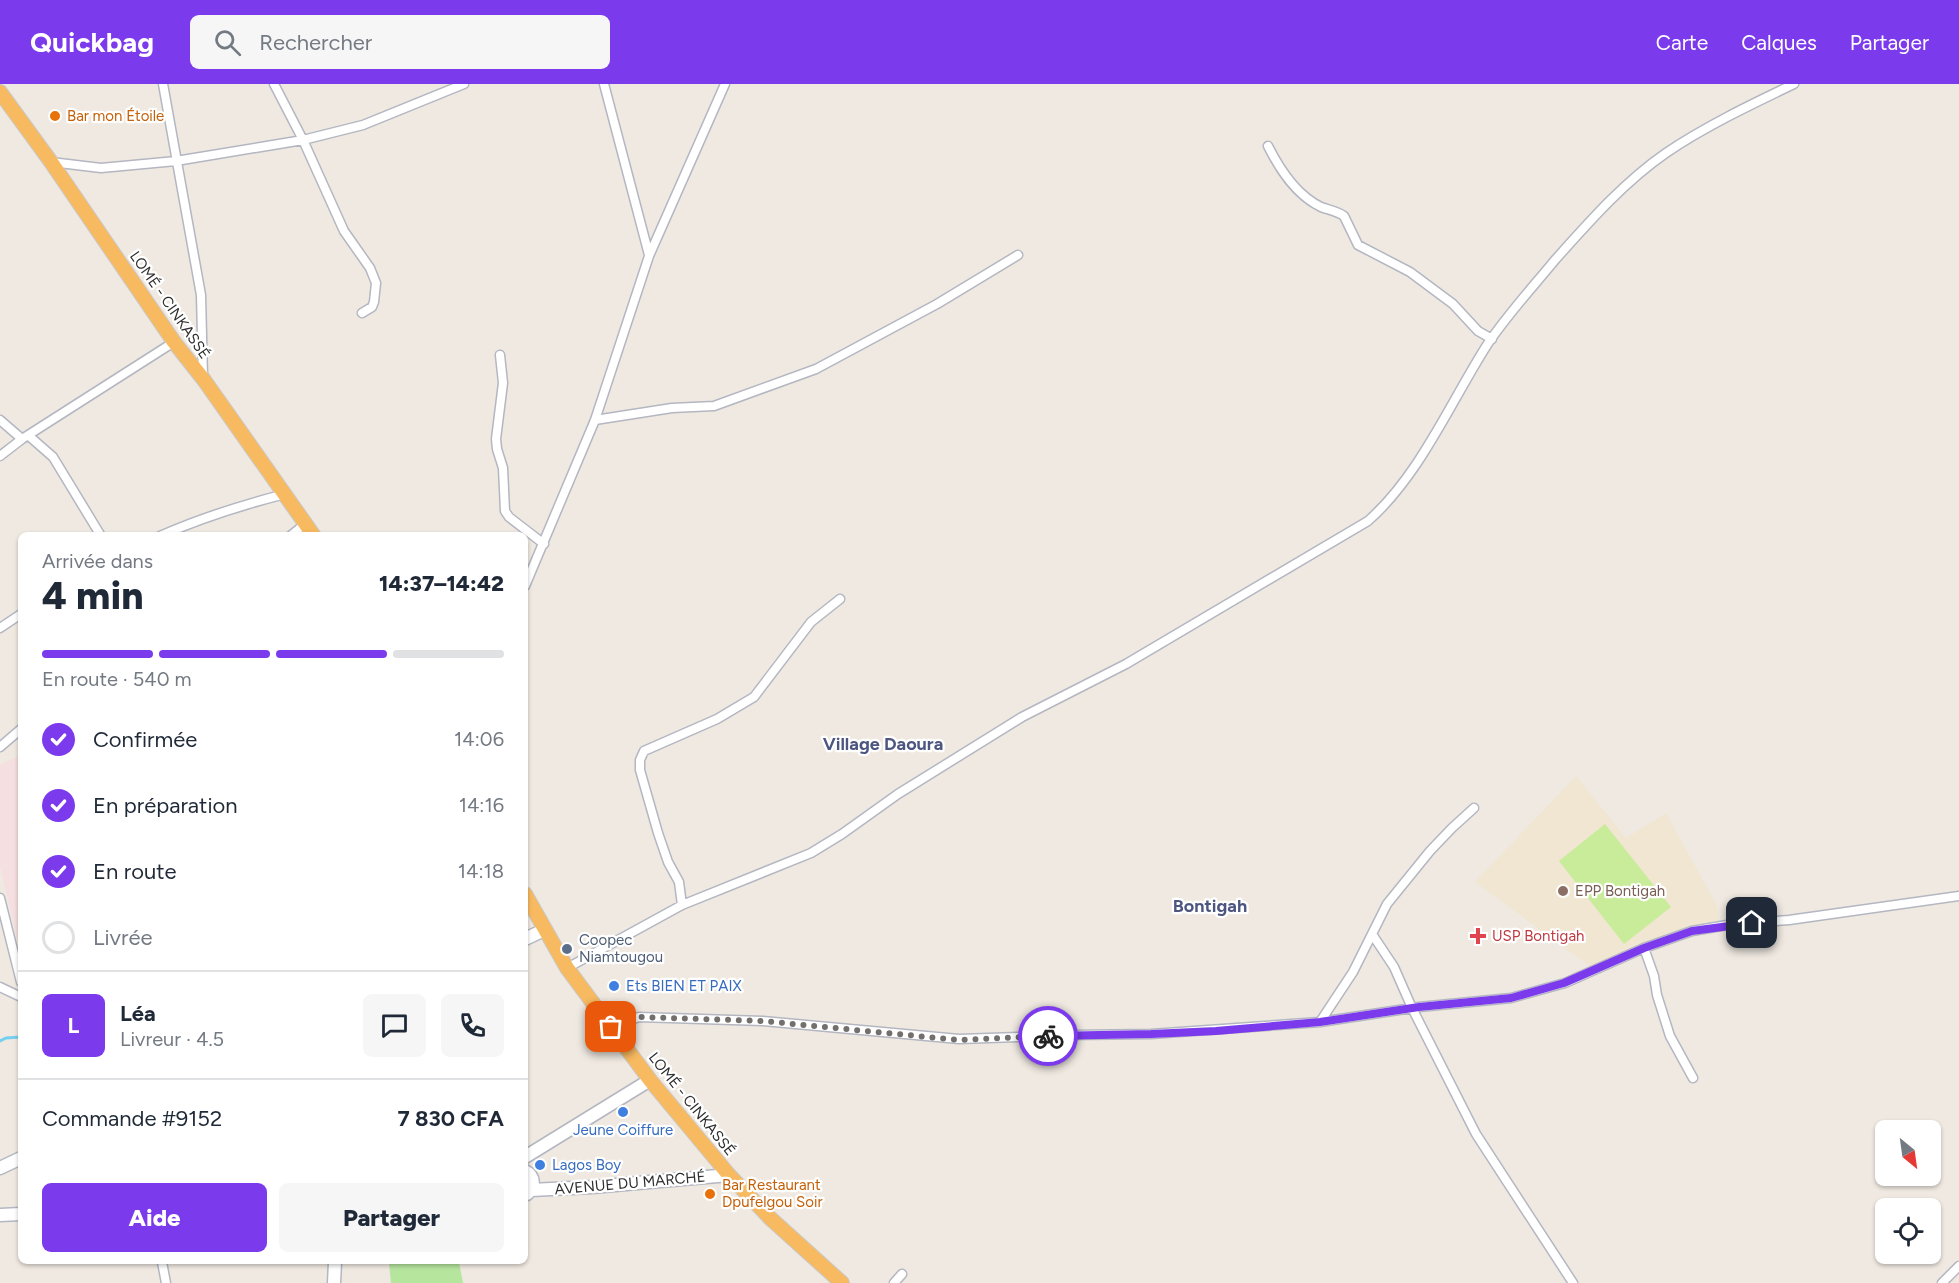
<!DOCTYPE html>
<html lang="fr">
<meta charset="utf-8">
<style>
:root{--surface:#fff;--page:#f6f6f7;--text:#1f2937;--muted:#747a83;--line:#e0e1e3;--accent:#7c3aed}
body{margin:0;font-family:Figtree,sans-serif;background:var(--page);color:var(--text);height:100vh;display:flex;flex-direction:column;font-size:22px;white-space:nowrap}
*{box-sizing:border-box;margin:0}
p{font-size:20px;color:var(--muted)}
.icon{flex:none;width:33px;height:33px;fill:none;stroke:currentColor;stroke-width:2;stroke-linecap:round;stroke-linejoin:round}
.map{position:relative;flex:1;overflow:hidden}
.panel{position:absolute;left:18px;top:448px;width:510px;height:732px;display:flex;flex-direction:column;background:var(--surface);border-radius:9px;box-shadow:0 2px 4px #0004}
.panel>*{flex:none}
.needle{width:39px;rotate:151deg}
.controls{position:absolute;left:1875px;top:1036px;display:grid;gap:12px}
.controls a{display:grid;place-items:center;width:66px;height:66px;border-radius:9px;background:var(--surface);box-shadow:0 2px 4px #0004;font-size:30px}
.pin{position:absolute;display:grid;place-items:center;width:51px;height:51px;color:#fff;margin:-26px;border-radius:12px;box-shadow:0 3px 9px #0006}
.courier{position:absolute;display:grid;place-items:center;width:60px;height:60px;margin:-30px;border:4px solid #7c3aed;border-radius:50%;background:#fff;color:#222;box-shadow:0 2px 8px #0007}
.head em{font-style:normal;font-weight:800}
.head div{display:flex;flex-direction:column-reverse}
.head{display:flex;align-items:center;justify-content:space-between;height:102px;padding:0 24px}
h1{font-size:39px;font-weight:800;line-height:45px}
.bar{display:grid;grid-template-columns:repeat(4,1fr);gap:9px 6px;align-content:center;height:72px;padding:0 24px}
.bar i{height:8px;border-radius:4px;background:var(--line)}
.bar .on{background:var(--accent)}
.bar p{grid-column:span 4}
.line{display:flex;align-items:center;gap:15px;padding:0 24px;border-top:2px solid var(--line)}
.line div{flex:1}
.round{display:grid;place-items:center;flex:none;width:63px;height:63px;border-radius:9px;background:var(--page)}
ol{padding:0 24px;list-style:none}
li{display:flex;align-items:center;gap:18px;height:66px}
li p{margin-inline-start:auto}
li .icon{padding:6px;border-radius:50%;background:var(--accent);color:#fff;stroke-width:4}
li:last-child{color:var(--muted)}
li i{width:33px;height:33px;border:3px solid var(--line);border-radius:50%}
.cta{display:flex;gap:12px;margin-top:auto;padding:12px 24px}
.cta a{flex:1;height:69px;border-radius:9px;background:var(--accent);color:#fff;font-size:24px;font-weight:800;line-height:69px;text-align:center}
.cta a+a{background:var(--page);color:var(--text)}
header{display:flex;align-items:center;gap:36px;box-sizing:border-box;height:84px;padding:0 30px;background:var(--accent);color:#fff}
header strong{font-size:28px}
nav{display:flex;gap:33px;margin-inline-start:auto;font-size:21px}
.search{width:420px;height:54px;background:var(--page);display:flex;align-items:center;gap:15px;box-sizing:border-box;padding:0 21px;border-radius:9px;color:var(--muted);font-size:22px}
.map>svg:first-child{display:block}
.education{fill:#f0e6d1}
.medical{fill:#f5dfe0}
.green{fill:#b6e59e}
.pitch{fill:#c9ec9a}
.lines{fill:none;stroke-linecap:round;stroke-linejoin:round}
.stream{stroke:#75cff0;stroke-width:3}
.minor-casing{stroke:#b4b7c1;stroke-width:11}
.secondary-casing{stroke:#b4b7c1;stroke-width:15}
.trunk-casing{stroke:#c9c9c9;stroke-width:16}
.minor{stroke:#fff;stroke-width:8}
.secondary{stroke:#fff;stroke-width:12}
.trunk{stroke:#f8ba60;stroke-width:14}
.done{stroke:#726f6d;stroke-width:6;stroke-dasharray:0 10.8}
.route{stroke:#7c3aed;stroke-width:8}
.food-dot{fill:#e8710a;stroke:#fff;stroke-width:2}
.education-dot{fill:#8d6e63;stroke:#fff;stroke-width:2}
.health-dot{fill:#e0444e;stroke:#fff;stroke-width:2}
.service-dot{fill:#5c6f8a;stroke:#fff;stroke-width:2}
.shop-dot{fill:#3f7fe0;stroke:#fff;stroke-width:2}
.labels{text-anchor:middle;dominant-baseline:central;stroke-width:4.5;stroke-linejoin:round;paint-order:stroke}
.food-label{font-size:15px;fill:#c56008;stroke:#fff;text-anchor:start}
.street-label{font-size:15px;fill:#2e2e2e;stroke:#fff}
.education-label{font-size:15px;fill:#785e54;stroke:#fff;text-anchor:start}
.health-label{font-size:15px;fill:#be3a42;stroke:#fff;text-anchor:start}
.service-label{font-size:15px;fill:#4e5e75;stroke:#fff;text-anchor:start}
.shop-label{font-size:15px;fill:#366cbe;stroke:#fff;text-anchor:start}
.quarter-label{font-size:18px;font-weight:bold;fill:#4d5680;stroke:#fff}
</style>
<header>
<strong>Quickbag</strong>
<div class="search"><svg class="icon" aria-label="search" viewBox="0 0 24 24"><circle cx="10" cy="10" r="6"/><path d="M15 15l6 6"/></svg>Rechercher</div>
<nav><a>Carte</a><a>Calques</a><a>Partager</a></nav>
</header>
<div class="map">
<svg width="1959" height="1199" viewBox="0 0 1959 1199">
<rect width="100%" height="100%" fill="#efe9e1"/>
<path class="education" d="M1576 692 1626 754 1666 729 1717 822 1719 836 1667 850 1591 883 1475 798Z"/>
<path class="medical" d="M21 671V871L0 782V681Z"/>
<path class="green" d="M389 1178H459L463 1199H391Z"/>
<path class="pitch" d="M1605 740 1671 823 1624 860 1559 777Z"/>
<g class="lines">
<path class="stream" d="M0 957 6 954 21 953"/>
<g class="minor-casing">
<path id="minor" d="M163 0 201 211 203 293
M274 0 303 56 344 147 370 184 376 199 374 218 372 223 362 229
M604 0 649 171
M1268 62C1280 86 1296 111 1321 123 1329 126 1337 127 1344 132L1358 161 1410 188 1453 220 1478 247 1492 255
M51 78 101 84 176 77 303 56 363 41 464 0
M500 271 503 299 496 355 497 365 503 384 505 427 509 433 544 460
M0 336 22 355
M595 336 672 324 714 322 816 285 937 220 1018 171
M29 352 53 373 101 452
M0 372 22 355 174 258
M160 452C201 434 242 421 285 410
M290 452 305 440
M525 502 595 336 649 172 725 0
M0 544 21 530
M0 663 21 645
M0 814 21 898
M682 821 679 798 668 778 658 749 640 686V676L644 667 717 635 754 613 811 538 840 515
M1372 850 1394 883 1412 924 1476 1050 1573 1199
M1644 864 1654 892 1657 911 1670 952 1693 994
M567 884 682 821 811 769 842 750 898 710 1022 633 1126 580 1368 437C1420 391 1450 319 1487 261 1507 231 1532 204 1555 176 1589 138 1624 98 1666 69 1704 43 1752 20 1794 0
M0 903 21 913
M1320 938 1353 888 1387 820 1430 767 1452 744 1474 724
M611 943 639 933 763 937 959 955 1072 951 1151 950 1320 938 1419 923 1511 914 1565 899 1644 864 1692 847 1733 840 1789 836 1959 812
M162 1178 166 1199
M894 1199 902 1190
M1942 1199 1959 1182"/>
</g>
<g class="secondary-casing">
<path id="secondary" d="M525 855 544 846
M525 1073 650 996
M0 1084 21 1074
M525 1087C535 1092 535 1103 527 1110
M531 1106 592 1103 729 1091
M0 1131 21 1130
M334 1199 335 1178"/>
</g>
<g class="trunk-casing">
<path id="trunk" d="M0 8 51 78 174 258 204 296 314 452
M525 810 567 884 650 996 729 1091 770 1134 842 1199"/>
</g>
<use href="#minor" class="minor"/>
<use href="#secondary" class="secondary"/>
<use href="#trunk" class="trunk"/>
</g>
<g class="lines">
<path class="done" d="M611 943 639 933 763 937 959 956 1048 952"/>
<path class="route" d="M1048 952 1151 950 1216 947 1320 938 1419 923 1511 914 1564 899 1644 864 1692 847 1752 839"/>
</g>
<g class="food-dot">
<circle cx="55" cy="32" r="6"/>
<circle cx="710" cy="1110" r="6"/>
</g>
<circle class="education-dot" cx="1563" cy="807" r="6"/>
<path class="health-dot" d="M1475 843h6v6h6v6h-6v6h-6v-6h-6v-6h6z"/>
<circle class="service-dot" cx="567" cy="865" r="6"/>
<g class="shop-dot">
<circle cx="614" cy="902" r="6"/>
<circle cx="623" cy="1028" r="6"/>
<circle cx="540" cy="1081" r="6"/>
</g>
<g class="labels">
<g class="food-label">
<text x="67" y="32">Bar mon Étoile</text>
<text x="722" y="1101">Bar Restaurant<tspan x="722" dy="17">Dpufelgou Soir</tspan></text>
</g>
<g class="street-label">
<text transform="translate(170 221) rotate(55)">LOMÉ - CINKASSÉ</text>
<text transform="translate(692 1020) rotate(51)">LOMÉ - CINKASSÉ</text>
<text transform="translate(630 1099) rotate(-5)">AVENUE DU MARCHÉ</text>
</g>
<g class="education-label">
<text x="1575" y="807">EPP Bontigah</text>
</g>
<g class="health-label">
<text x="1492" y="852">USP Bontigah</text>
</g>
<g class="service-label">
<text x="579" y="856">Coopec<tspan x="579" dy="17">Niamtougou</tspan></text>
</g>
<g class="shop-label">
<text x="626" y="902">Ets BIEN ET PAIX</text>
<text x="623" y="1046" text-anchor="middle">Jeune Coiffure</text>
<text x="552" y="1081">Lagos Boy</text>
</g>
<g class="quarter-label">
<text x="883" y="660">Village Daoura</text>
<text x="1210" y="822">Bontigah</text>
</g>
</g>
</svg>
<div class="controls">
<a><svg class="needle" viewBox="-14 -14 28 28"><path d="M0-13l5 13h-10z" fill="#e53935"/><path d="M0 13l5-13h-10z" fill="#747a83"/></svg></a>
<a><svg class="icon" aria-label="locate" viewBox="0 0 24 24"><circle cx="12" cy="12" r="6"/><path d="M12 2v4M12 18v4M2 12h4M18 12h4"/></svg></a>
</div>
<div class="pin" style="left:611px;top:943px;background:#ea580c"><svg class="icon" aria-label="bag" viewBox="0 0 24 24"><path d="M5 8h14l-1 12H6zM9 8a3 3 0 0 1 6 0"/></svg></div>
<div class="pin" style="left:1752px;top:839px;background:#1f2937"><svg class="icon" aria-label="home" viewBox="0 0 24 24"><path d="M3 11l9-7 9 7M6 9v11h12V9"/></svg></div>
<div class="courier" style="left:1048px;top:952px"><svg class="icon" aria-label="bike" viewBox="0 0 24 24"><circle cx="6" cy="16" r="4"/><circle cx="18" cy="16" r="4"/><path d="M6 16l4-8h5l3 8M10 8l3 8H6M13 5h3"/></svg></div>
<section class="panel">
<div class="head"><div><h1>4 min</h1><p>Arrivée dans</p></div><em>14:37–14:42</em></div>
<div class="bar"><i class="on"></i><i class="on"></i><i class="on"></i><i></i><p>En route · 540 m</p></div>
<ol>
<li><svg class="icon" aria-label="check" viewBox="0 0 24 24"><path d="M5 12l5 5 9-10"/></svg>Confirmée<p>14:06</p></li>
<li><svg class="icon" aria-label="check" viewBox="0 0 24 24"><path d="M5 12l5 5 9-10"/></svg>En préparation<p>14:16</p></li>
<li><svg class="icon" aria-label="check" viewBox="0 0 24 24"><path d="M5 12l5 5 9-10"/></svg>En route<p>14:18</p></li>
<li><i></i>Livrée</li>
</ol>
<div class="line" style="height:108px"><b class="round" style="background:var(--accent);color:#fff">L</b><div><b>Léa</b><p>Livreur · 4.5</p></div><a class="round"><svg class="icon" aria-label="chat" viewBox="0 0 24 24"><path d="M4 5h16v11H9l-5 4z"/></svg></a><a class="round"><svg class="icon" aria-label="phone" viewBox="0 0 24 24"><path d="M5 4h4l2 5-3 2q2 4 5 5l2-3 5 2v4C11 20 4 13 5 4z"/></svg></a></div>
<div class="line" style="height:78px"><div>Commande #9152</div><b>7 830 CFA</b></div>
<div class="cta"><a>Aide</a><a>Partager</a></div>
</section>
</div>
